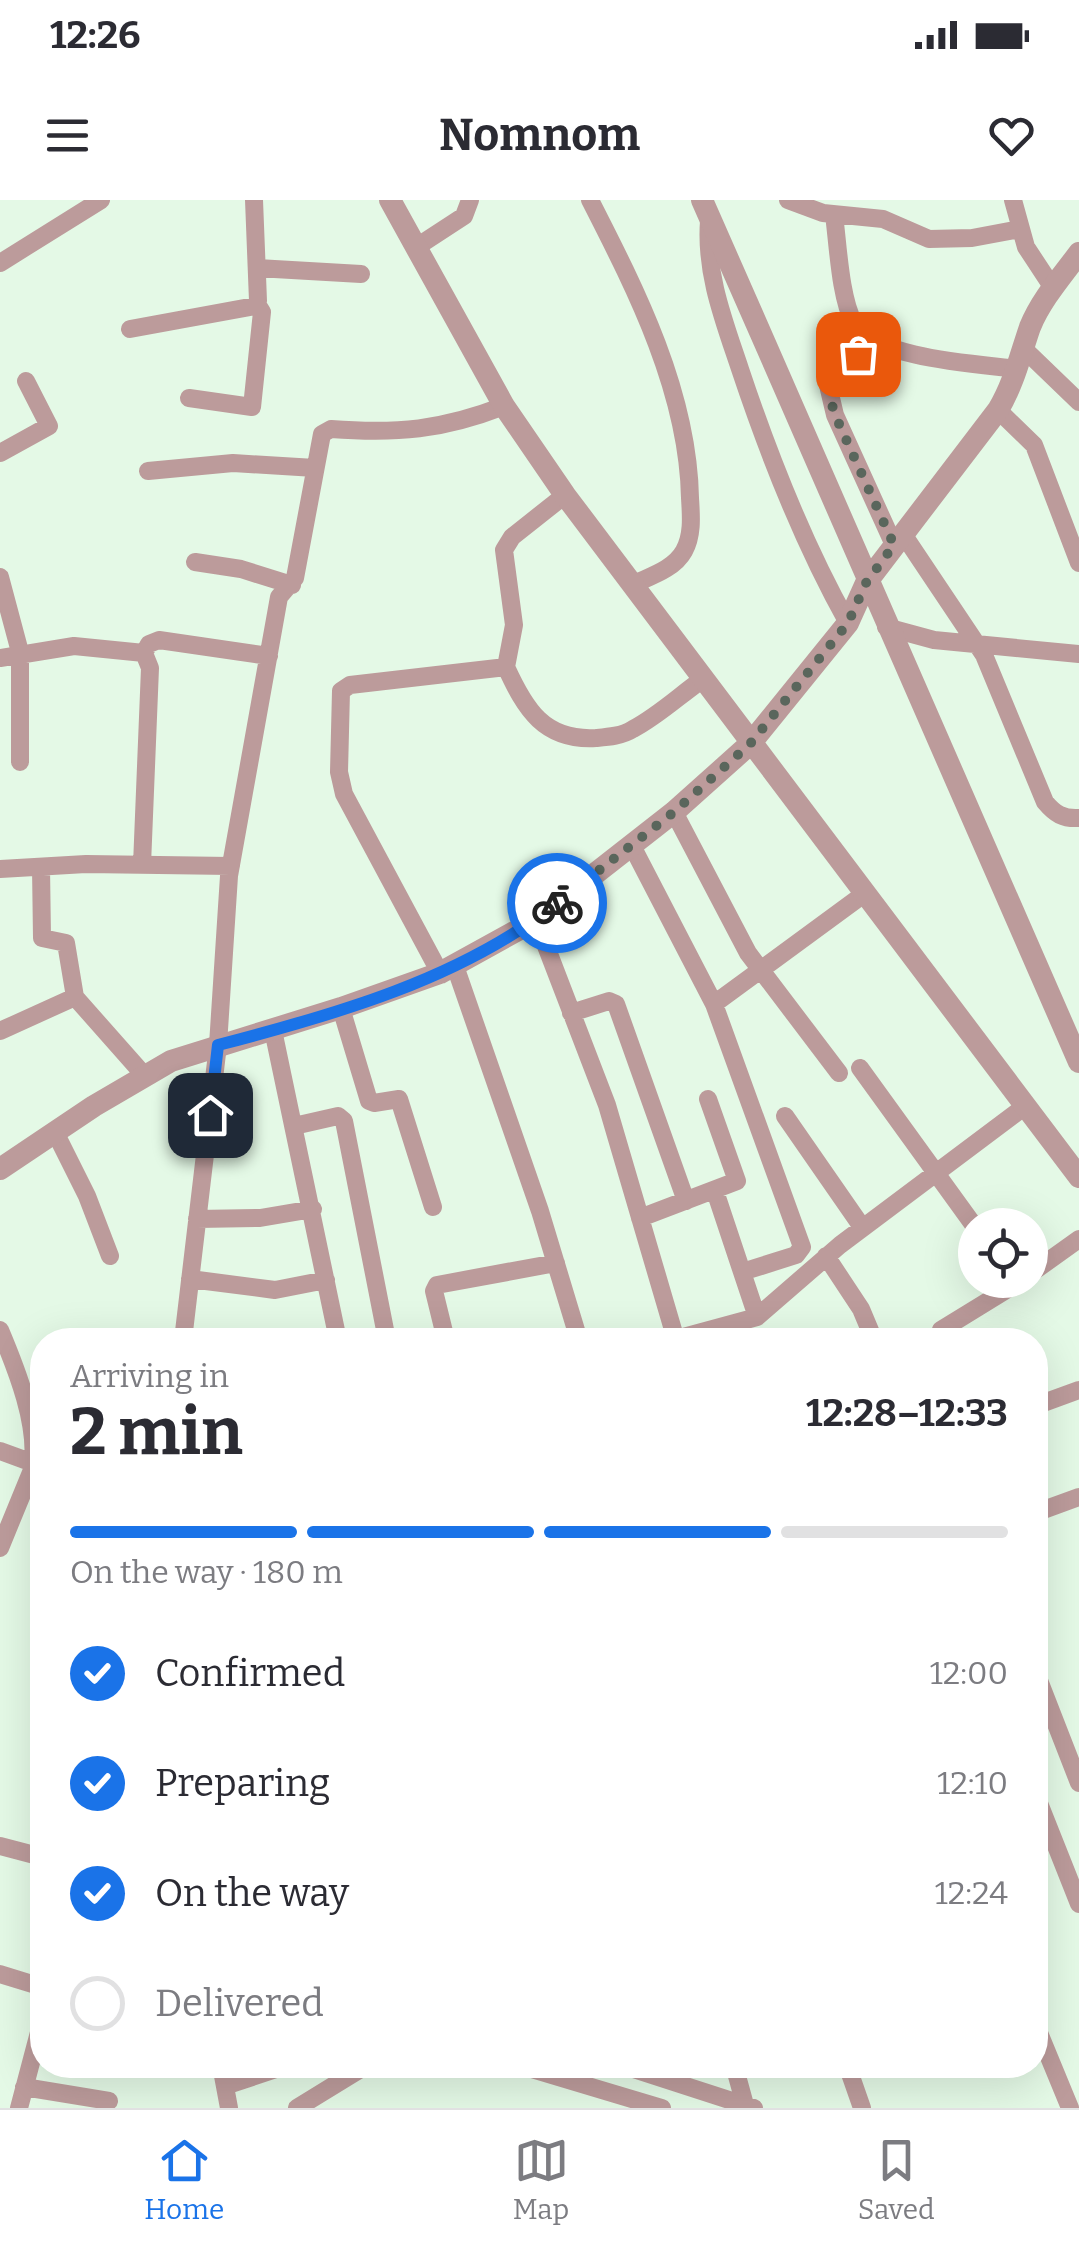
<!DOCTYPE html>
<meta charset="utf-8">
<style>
:root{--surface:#fff;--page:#f2f2f3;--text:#2b2b33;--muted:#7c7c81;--line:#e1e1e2;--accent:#1a73e8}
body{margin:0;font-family:Bitter,serif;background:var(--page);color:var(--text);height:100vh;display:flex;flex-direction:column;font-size:38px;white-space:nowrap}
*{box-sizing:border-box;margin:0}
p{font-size:32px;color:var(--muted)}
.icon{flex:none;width:55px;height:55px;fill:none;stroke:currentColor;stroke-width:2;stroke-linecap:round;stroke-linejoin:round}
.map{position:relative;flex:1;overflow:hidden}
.details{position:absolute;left:30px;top:1128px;width:1018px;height:750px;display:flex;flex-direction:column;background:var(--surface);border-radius:40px;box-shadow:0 10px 40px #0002}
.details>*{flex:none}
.buttons{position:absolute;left:958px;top:1008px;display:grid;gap:20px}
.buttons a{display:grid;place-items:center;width:90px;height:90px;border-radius:50%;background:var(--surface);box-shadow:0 10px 40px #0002;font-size:50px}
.pin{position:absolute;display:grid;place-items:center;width:85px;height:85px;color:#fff;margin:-42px;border-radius:20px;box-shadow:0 5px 15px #0006}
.courier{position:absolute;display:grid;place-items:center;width:100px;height:100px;margin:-50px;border:8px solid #1a73e8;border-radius:50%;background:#fff;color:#222;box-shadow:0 2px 12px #0007}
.head em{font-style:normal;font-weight:700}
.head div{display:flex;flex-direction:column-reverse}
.head{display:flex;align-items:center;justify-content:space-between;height:170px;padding:0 40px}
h1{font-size:65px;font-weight:700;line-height:75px}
.bar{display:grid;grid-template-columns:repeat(4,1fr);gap:15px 10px;align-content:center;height:120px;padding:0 40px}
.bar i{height:12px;border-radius:8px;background:var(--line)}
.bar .on{background:var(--accent)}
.bar p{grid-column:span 4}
ol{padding:0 40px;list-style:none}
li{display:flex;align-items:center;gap:30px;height:110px}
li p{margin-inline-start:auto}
li .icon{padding:10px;border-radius:50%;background:var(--accent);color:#fff;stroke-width:4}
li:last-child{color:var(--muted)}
li i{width:55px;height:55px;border:5px solid var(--line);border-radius:50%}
.status{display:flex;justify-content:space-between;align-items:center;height:70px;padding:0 50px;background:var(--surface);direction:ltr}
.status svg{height:28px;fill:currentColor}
header{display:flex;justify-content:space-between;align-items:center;height:130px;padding:0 40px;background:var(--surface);font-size:45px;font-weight:700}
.dock{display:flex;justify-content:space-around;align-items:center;height:140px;border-top:2px solid var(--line);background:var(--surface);font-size:28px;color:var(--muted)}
.dock a{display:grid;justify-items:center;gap:5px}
.dock .on{color:var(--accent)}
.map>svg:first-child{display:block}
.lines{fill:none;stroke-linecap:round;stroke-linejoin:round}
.minor{stroke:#bc9b9b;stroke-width:18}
.tertiary{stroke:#bc9b9b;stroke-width:22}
.done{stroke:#5a665c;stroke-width:10;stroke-dasharray:0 18}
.route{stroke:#1a73e8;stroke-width:12}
</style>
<div class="status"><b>12:26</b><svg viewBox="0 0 49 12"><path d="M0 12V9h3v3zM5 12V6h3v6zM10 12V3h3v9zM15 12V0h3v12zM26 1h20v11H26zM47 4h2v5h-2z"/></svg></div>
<header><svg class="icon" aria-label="menu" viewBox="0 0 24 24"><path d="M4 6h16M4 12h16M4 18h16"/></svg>Nomnom<svg class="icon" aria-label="heart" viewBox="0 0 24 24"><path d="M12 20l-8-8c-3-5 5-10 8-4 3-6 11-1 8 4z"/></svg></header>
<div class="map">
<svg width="1079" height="1908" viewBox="0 0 1079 1908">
<rect width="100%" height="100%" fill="#e4f9e6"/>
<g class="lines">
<path class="minor" d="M590 0C637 92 688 192 690 298 691 315 693 335 684 351 674 369 651 376 634 384
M788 0 823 13 883 19 929 39 972 38 1020 29
M1013 0 1026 47 1053 88
M834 15C838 44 840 98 854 123 875 159 979 164 1018 169
M709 21C705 73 724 121 740 169 769 256 803 343 848 423
M415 48 464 16 470 0
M0 63 101 0
M257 68 361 74
M130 129 255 106 258 101 254 0
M881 143 836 166 827 181 835 215 894 345
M1024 149 1079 202
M189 198 252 207 262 112 257 104
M998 210 1034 245 1079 363
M0 253 49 226 26 181
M148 271 233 263 315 268
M903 334 984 455 1045 602C1055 614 1063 619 1079 618
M195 362 241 369 292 385
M0 377 20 452V562
M886 427 934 440 1079 454
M144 453 149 444 159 440 269 456
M0 458 74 446 144 453 150 468 142 665
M506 467 514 425 504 350 512 337 565 295
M674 612 748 753 839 873
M631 644 714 804 864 694
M41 667 42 738 66 743 75 797 144 875
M0 669 86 664 231 666
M536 720 607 905 676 1140
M455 766 540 1011 579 1140
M440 773 344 594 339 572 341 491 350 485 506 467C525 509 544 541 596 538 608 537 622 536 633 529 658 516 680 495 703 479
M714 804 802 1047 796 1055 742 1072
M341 808 369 901 374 903 399 899 433 1007
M571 813 609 801 616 804 686 1001
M273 830 338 1140
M0 831 75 797
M860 868 975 1027
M785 916 862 1027
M294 926 338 916 344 921 387 1140
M55 932 87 996 110 1056
M715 991 757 1117
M640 1018 737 981 708 899
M197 1019 260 1018 313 1009
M826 1056 861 1109 874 1140
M1030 1074 1079 1039
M190 1079 275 1090 326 1080
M0 1130C16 1168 40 1227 32 1270L0 1348
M676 1139 757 1117 840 1045 1024 907
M183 1140 218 845 229 676 279 397 295 378 322 234 331 229C397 234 442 230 504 206
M446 1140 434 1091 437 1085 556 1063
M941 1140V1130L1016 1084
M1035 1206 1079 1190
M0 1251 33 1263
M1035 1313 1079 1297
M1035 1470 1079 1583
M1035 1593 1079 1704
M0 1646 42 1657
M0 1774 42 1787
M1035 1823 1070 1908
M221 1865 229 1908
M518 1865 662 1908
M621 1865 754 1908
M734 1865 745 1905
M847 1865 862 1908
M225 1886 288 1865
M24 1887 109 1901
M19 1908 42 1821
M297 1908 367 1865"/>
<path class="tertiary" d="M390 0 504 206 565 295 1079 977
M702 0C829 287 952 576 1079 862
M0 969 94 906 171 861 341 808 440 773 536 720 674 612 750 544 848 423 866 383 998 210C1014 183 1020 156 1030 127 1041 100 1062 76 1079 53"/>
</g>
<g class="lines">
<path class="done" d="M557 703 674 612 750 544 848 423 866 383 894 345 835 215C824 179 825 172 858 154"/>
<path class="route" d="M210 915 218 845C334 815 461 779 557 703"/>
</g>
</svg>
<div class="buttons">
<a><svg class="icon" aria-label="locate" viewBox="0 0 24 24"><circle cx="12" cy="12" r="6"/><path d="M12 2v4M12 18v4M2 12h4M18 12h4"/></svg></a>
</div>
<div class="pin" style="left:858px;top:154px;background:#ea580c"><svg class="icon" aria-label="bag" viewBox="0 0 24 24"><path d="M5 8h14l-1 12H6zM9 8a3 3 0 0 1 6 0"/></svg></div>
<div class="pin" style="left:210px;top:915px;background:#1f2937"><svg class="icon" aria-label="home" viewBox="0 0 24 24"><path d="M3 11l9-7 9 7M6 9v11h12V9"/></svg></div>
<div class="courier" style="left:557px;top:703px"><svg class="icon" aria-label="bike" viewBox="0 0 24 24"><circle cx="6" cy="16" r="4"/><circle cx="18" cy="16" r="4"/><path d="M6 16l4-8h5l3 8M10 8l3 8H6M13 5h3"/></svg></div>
<section class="details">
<div class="head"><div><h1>2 min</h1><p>Arriving in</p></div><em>12:28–12:33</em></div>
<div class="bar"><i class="on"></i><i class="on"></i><i class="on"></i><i></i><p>On the way · 180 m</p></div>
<ol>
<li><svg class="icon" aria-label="check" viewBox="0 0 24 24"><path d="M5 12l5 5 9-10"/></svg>Confirmed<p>12:00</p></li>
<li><svg class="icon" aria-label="check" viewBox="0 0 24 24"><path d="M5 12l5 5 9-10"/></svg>Preparing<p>12:10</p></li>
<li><svg class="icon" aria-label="check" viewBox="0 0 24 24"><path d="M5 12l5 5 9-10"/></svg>On the way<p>12:24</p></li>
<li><i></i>Delivered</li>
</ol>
</section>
</div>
<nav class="dock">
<a class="on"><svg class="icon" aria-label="home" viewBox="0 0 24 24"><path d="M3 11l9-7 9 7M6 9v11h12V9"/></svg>Home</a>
<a><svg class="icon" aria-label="map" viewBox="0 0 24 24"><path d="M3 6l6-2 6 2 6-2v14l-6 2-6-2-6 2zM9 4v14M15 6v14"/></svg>Map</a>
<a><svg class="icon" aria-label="saved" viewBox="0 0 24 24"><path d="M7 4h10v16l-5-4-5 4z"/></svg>Saved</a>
</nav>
